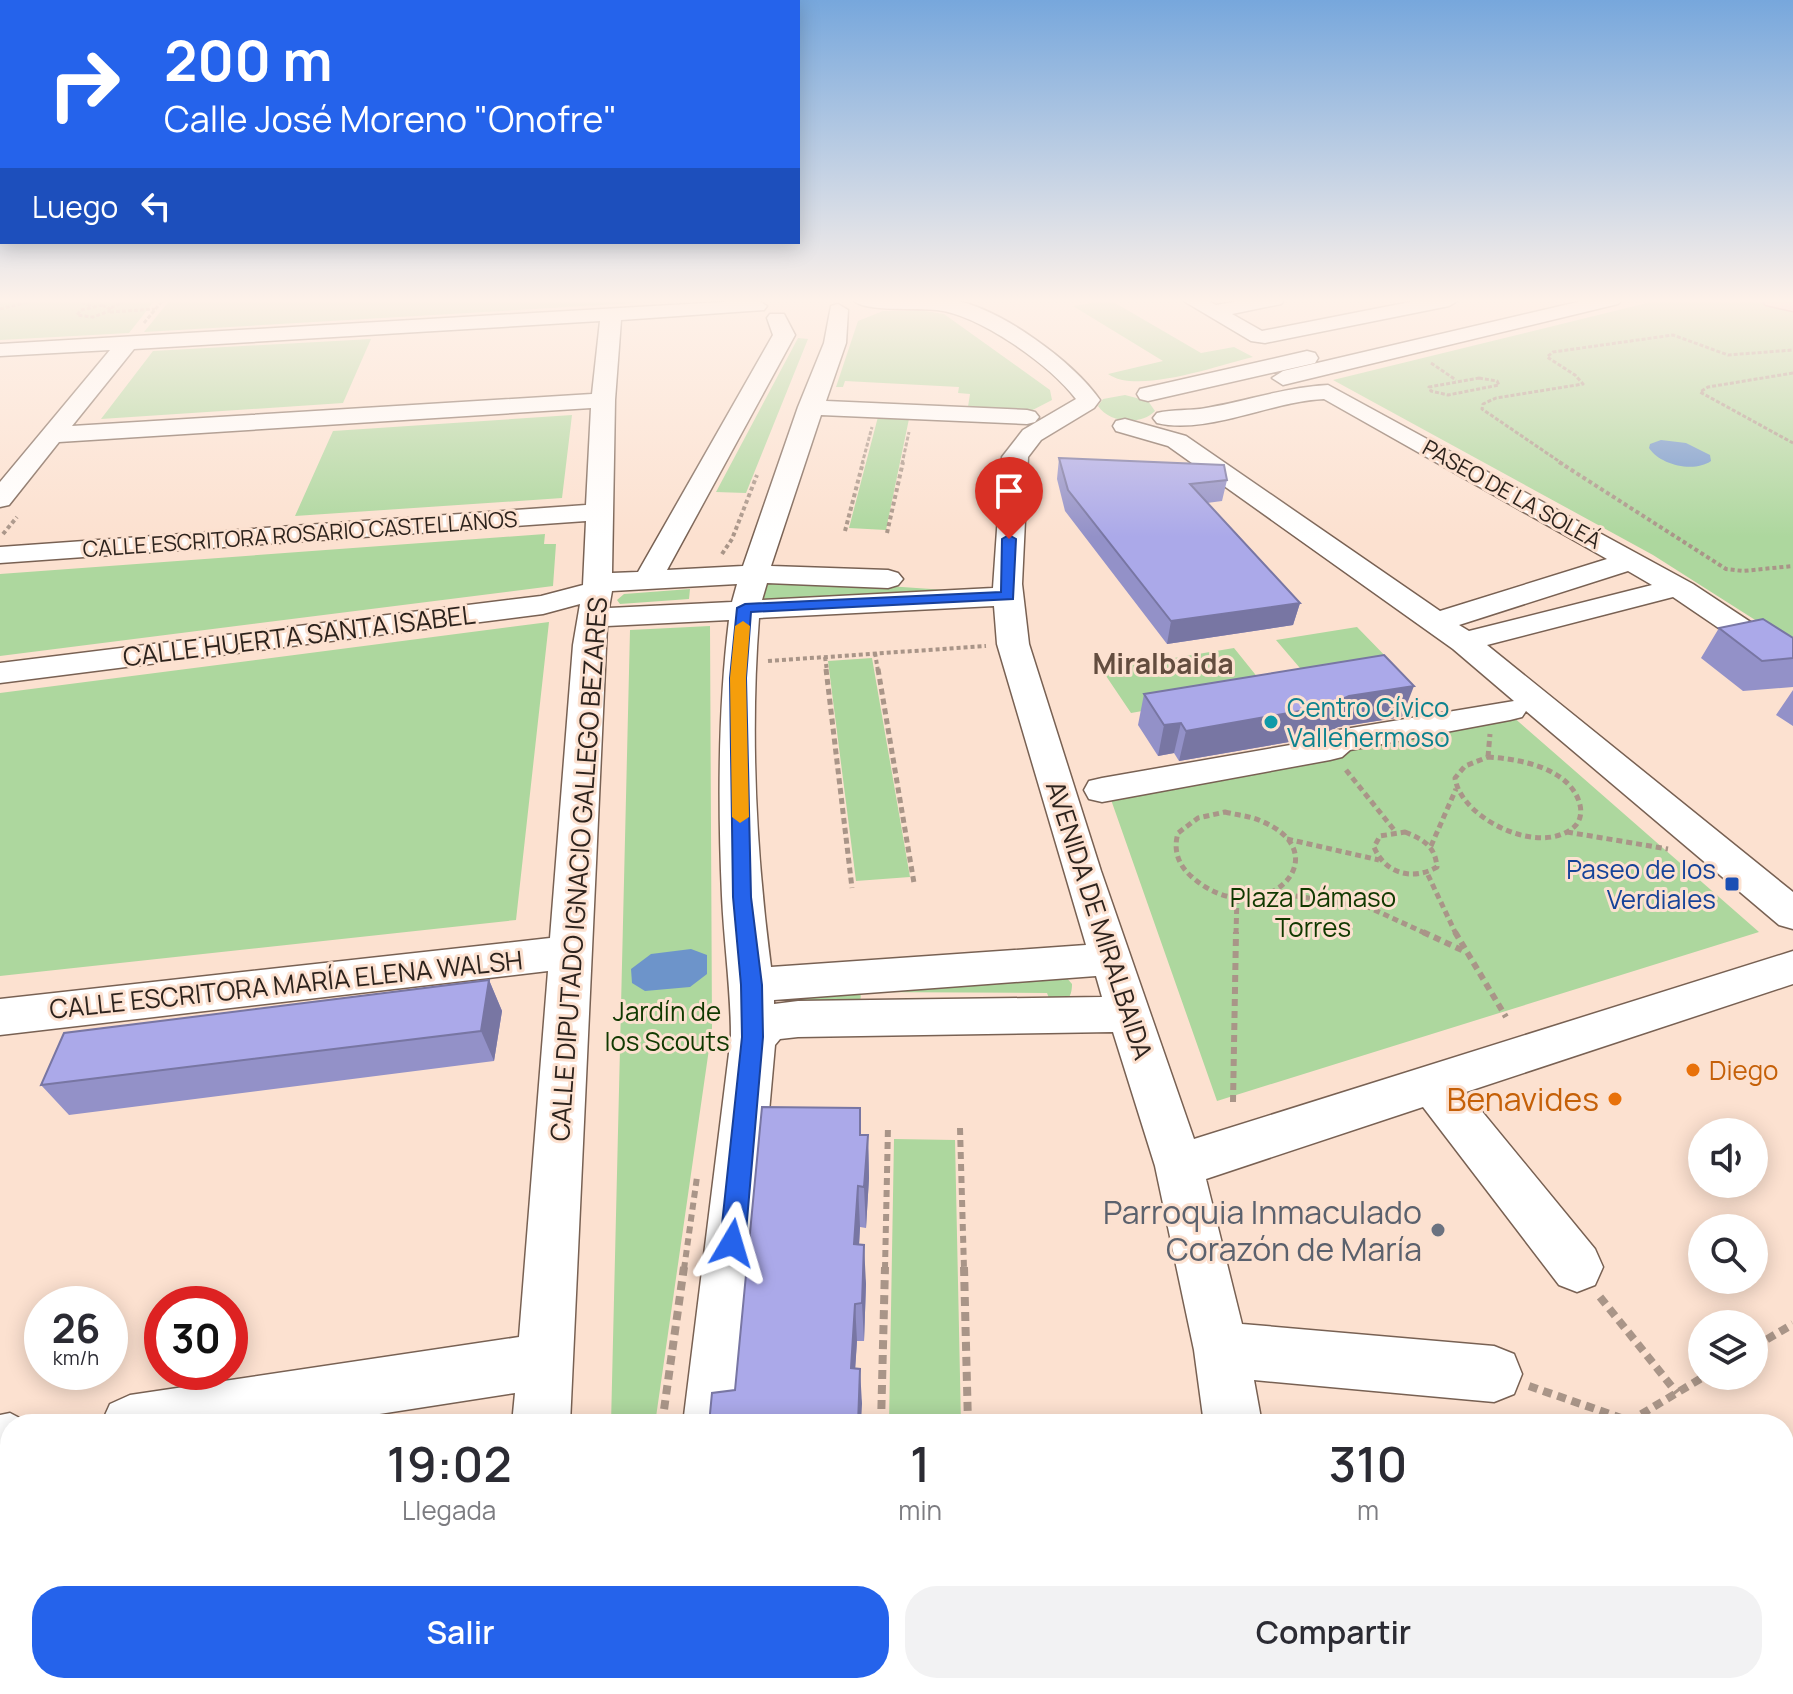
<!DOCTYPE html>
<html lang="es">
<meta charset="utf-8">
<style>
:root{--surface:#fff;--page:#f2f2f3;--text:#2b2b33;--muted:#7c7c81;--accent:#2563eb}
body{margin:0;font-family:Manrope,sans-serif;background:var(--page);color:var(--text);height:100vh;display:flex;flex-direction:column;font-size:30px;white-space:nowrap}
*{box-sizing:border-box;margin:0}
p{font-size:26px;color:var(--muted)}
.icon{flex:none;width:44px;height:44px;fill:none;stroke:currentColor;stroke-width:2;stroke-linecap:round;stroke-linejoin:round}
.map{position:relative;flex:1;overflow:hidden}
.details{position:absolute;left:0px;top:1414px;width:1794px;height:280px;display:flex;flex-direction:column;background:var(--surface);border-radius:32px 32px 0 0;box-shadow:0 4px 20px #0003}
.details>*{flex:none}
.guide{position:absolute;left:0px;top:0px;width:800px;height:244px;box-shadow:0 4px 20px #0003;background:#2563eb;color:#fff;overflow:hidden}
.controls{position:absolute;left:1688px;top:1118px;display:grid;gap:16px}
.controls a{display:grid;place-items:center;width:80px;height:80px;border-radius:50%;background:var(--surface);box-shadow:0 4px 20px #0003;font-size:40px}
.speed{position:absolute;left:24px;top:1286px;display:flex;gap:16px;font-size:40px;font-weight:700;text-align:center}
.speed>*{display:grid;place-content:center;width:104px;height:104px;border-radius:50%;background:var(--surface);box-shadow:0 4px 20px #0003;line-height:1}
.speed small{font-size:20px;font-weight:400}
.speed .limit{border:12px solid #d22;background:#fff;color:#111}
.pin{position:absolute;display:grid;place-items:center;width:68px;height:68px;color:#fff;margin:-82px -34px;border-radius:50% 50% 50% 0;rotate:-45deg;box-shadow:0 0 8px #0007}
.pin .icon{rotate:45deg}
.me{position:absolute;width:88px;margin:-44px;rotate:7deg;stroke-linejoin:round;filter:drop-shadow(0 0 6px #0008)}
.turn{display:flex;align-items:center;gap:28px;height:168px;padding:0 32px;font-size:36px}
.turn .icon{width:104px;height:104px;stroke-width:2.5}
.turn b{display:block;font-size:56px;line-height:68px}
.then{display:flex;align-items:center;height:76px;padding:0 32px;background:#0003;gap:16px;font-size:30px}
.eta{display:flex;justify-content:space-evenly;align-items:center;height:136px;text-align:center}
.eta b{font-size:48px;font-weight:600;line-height:56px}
.action{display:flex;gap:16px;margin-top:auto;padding:16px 32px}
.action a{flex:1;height:92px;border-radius:32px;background:var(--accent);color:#fff;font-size:32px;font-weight:600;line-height:92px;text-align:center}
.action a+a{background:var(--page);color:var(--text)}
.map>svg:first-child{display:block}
.green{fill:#add79e}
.water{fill:#6d94ca}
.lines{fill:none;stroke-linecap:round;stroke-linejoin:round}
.minor-casing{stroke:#786153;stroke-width:3}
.major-casing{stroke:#b06570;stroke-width:3}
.path-far4{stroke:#a99588;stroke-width:3;stroke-dasharray:4 2;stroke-linecap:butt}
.path-far3{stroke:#a99588;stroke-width:4;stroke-dasharray:4 3;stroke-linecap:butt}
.path-far2{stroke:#a99588;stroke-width:5;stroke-dasharray:6 4;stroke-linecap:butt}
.path-far1{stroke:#a99588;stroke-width:6;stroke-dasharray:7 5;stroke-linecap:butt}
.path{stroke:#a99588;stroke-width:8;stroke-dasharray:9 6;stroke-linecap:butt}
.minor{fill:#fff;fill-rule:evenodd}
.major{fill:#fab8c4;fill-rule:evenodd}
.wall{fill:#9391c8}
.shaded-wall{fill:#7876a3}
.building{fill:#aba9e9;stroke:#7876a3;stroke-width:2}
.route{fill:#2563eb;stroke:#184099;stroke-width:2}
.slow{fill:#f59e0b}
.culture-dot{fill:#0f9aa8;stroke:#fce1d0;stroke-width:3}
.transit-dot{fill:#1a4fb4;stroke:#fce1d0;stroke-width:3}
.food-dot{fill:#e8710a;stroke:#fce1d0;stroke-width:3}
.worship-dot{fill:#6b7280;stroke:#fce1d0;stroke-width:3}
.labels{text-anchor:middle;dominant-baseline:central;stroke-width:6;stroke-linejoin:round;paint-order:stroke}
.far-street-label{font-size:22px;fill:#2d231d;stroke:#fce1d0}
.street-label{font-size:26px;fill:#2d231d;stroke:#fce1d0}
.culture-label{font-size:26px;fill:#0d838f;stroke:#fce1d0;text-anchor:start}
.transit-label{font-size:26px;fill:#164399;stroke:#fce1d0;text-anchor:end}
.park-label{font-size:26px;fill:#103900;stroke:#fce1d0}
.food-label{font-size:26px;fill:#c56008;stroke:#fce1d0;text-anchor:start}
.neighbourhood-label{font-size:28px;font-weight:bold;fill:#634d3f;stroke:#fce1d0}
.near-food-label{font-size:32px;fill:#c56008;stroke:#fce1d0;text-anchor:end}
.near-worship-label{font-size:32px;fill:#5b616d;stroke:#fce1d0;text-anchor:end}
</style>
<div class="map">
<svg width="1793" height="1694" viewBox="0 0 1793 1694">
<rect width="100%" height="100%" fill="#fce1d0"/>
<path class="green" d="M0 300H155L129 333 0 340Z
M170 300H635V303L144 332Z
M1110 300 1201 353 1234 347 1253 357C1219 365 1137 395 1108 374L1163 361 1073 306Z
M1659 300H1740L1793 307V644L1653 555 1333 380Z
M883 311H925L944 314 1050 390 1052 400 1023 415 967 413 970 394 958 393 959 387 845 381 843 387H836L858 321Z
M798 338 808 339 746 493 716 492Z
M371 339 343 403 101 419 153 351Z
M1125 395 1148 401 1155 411C1141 426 1109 423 1098 406L1103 399Z
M879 413 910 414 886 530 849 528Z
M572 415 562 498 295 516 333 431Z
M545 534 544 544H556L553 586 0 656V574Z
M770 578 975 592 764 603 760 590Z
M690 589 689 599 620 604 617 600 624 594Z
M549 622 516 920 0 976V693Z
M710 626 712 1028 655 1424H611L630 630Z
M1357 627 1395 666 1311 681 1276 640Z
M1234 648 1267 689 1131 713 1102 670Z
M872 658 910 877 856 881 828 661Z
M1511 715 1759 932 1217 1101 1109 794Z
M1066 977 1072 984C1072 999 1066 1002 1052 1006L1047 993 861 992 860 1007 801 1003V996Z
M894 1139 955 1140 961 1424H889Z
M10 1519V1684H432L431 1694H0V1521Z
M884 1684H968V1694H884Z"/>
<path class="water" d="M1661 440 1686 443 1710 455 1711 461C1694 473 1660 465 1649 448L1650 444Z
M691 949 707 955V974L690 987 645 991 632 983 631 969 651 954Z"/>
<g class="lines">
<g class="minor-casing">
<path id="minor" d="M757 300 767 306 764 310 621 320 615 400 612 573 638 572 773 335 767 318 770 314H784L795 335 667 570 743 566 798 407 824 343 831 306 838 304 848 310 846 343 826 401 1027 410 1035 412 1039 417 1035 422 1027 424 821 415 771 566 888 570 898 573 903 579 898 585 888 588 767 583 762 600 993 588 1002 457 1023 430 1076 399C1050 365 980 315 937 310 919 308 863 312 853 300 885 300 921 295 953 300 1000 308 1073 361 1100 400L1094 408 1041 440 1028 457 1022 584 1029 644 1101 871 1194 1139 1793 951V984L1466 1092 1595 1249 1603 1267 1595 1285 1577 1292 1559 1285 1423 1107 1206 1179 1242 1324 1494 1346 1514 1354 1522 1374 1514 1394 1494 1402 1254 1380 1262 1424H1204L1194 1350 1155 1166 1113 1032 798 1037 780 1039 775 1045 741 1424H683L731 1037C731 990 724 943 722 896 718 805 718 710 729 620L607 626 570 1424H512L515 1393 315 1424H101L110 1404 130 1395 519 1337 548 971 0 1035V999L550 938 573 645 580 604 543 614 0 683V663L541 596 583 585 586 521 0 563V547L586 505 591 408 59 442 9 505 0 507V482L110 350 0 356V344ZM600 321 592 394 72 426 134 349ZM737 584 732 602 609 608 612 591ZM994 606 997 644 1086 945 771 967C756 853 750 733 759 618ZM1096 976 1102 997 798 1001 774 1004V1000Z
M1182 300H1206L1216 305 1244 300H1284L1281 304 1232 314 1262 331 1420 300H1459L1449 306 1265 343 1251 341Z
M1586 300H1621L1618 304 1283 385 1272 378 1283 371Z
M1307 351 1315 353 1318 358 1315 363 1148 401 1140 399 1137 394 1140 389Z
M1328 385 1693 584 1793 650V674L1782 671 1673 597 1487 645 1793 892V929L1779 925 1526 711 1522 717 1510 720 1350 750 1342 757 1330 760 1102 802 1089 799 1084 790 1089 781 1102 778 1319 740 1327 733 1339 730 1514 701 1453 649 1168 446 1116 431 1113 426 1116 421 1125 419 1186 436 1440 611 1607 559 1324 399C1272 401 1207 435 1157 423L1153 418 1157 413C1173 409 1190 411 1206 408 1247 401 1286 387 1328 385ZM1628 571 1652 585 1469 631 1459 625Z
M10 1413 31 1424H10V1471L0 1473V1415Z
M491 1684H557L556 1694H490Z
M649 1684H715L714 1694H648Z
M1232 1684H1298L1299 1694H1233Z"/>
</g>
<g class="major-casing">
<path id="major" d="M1762 300H1793V311L1766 305Z"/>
</g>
<path class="path-far4" d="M76 300 91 306
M102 305 112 310 93 317 77 315 81 310Z
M111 308 126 300
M0 309 37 300
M110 312 155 309
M144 323 163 300
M1431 363 1456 380
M1793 373 1708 387 1700 392 1793 443
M1479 378 1497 381 1499 385 1448 395 1431 391 1429 387Z
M862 464 872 427
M902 464 909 432
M1563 464 1482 409 1483 404 1496 398 1583 384 1575 375 1547 357 1553 352 1673 335 1728 355 1793 350"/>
<path class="path-far3" d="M1559 462 1726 569 1743 571 1793 566
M845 531 863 462
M887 533 903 462
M3 534 17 517
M722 554 732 539 757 475
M875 653 878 671
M825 657 827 671
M768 661 986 646"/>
<path class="path-far2" d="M826 669 852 888
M878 669 914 883
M1488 757C1520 759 1571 768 1580 805 1582 813 1580 822 1574 827 1540 857 1461 819 1455 778L1465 766Z
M1488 757 1490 734
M1346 770 1395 831
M1225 812C1237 815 1250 816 1261 821 1344 855 1260 937 1192 877 1178 865 1173 850 1178 833L1198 818Z
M1405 832C1424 840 1435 846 1437 867 1413 881 1385 874 1374 847L1380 836Z
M1567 832 1668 849
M1287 839 1379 860
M1431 846 1456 789
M1428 875 1456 934
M1276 893 1368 907 1427 934
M1236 934 1237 897"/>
<path class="path-far1" d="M1423 932 1466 952
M1455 932 1506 1017
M1233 1102 1236 932
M960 1128 964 1269
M684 1269 697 1177
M885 1269 888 1126"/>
<path class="path" d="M964 1267 968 1424
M1600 1297 1677 1393
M1754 1347 1793 1324
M1529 1386 1630 1421 1705 1376
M662 1424 684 1267
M881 1424 885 1267
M874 1684V1694
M975 1684V1694
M624 1694 625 1684"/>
<use href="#minor" class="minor"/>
<use href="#major" class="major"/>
</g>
<path class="wall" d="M1059 458 1227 480 1222 501 1207 503 1300 603 1293 625 1167 644 1065 511 1057 479Z
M1719 628 1793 638V687L1743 691 1701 658Z
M1793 690V726L1776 715Z
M1144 694 1402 717 1338 727 1318 737 1179 761 1174 753 1158 756 1138 725Z
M489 980 502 1011 494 1061 69 1115 41 1085Z
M861 1135H868L869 1178 866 1228 860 1227 859 1244 866 1284 864 1341H857L855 1368 862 1404 735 1390Z"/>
<path class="shaded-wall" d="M1300 603 1293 625 1167 644 1171 621Z
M1414 686 1402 717 1338 727 1318 737 1179 761 1186 731 1349 696Z
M1181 723 1174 753 1158 756 1164 725Z
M489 980 502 1011 494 1061 481 1031Z
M868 1135 869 1178 866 1228 864 1187Z
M858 1186 860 1227 857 1283 854 1244Z
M864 1245 866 1284 864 1341 862 1303Z
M855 1304 857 1341 853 1403 851 1368Z
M860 1369 862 1404 861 1424H858Z"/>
<path class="building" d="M1059 458 1224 465 1227 480 1190 484 1300 603 1171 621 1068 490Z
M1763 619 1793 638V658L1762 661 1719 628Z
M1384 655 1414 686 1349 696 1328 706 1186 731 1181 723 1164 725 1144 694Z
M489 980 481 1031 41 1085 64 1033Z
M762 1107 860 1108V1135H868L864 1187 858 1186 854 1244 864 1245 862 1303 855 1304 851 1368 860 1369 858 1424H709L712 1393 735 1390Z"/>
<linearGradient id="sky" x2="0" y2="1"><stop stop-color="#77a7dc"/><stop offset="0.56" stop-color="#fef2ea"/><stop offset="1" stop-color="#fef2ea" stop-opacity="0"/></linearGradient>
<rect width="1793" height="537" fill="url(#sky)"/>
<path class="route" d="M1009 535 1016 539 1013 599 751 612 746 678 751 897 762 985 763 1037 745 1243 741 1251 732 1254 724 1251 720 1243 742 1037 741 985 733 897 730 678 737 608 745 604 1001 592 1002 539Z"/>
<path class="slow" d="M743 621 750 626 746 678 749 817 740 823 732 817 730 678 735 626Z"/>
<circle class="culture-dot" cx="1271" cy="722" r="8"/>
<rect class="transit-dot" x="1724" y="876" width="16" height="16" rx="4"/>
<g class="food-dot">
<circle cx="1693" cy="1070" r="8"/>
<circle cx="1615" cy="1099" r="8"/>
</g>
<circle class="worship-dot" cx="1438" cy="1230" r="8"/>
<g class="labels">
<g class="far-street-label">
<text transform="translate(1512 494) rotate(29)">PASEO DE LA SOLEÁ</text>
<text transform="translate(300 534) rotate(-4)">CALLE ESCRITORA ROSARIO CASTELLANOS</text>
</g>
<g class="street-label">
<text transform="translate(299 635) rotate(-7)">CALLE HUERTA SANTA ISABEL</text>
<text transform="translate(578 869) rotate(-86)">CALLE DIPUTADO IGNACIO GALLEGO BEZARES</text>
<text transform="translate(1100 920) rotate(72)">AVENIDA DE MIRALBAIDA</text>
<text transform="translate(286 984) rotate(-6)">CALLE ESCRITORA MARÍA ELENA WALSH</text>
</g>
<g class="culture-label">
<text x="1287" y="707">Centro Cívico<tspan x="1287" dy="30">Vallehermoso</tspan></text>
</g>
<g class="transit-label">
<text x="1716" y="869">Paseo de los<tspan x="1716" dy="30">Verdiales</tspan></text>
</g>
<g class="park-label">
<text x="1313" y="897">Plaza Dámaso<tspan x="1313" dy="30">Torres</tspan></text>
<text x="667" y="1011">Jardín de<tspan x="667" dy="30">los Scouts</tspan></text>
</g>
<g class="food-label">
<text x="1709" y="1070">Diego</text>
</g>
<g class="neighbourhood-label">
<text x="1163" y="663">Miralbaida</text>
</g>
<g class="near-food-label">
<text x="1599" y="1099">Benavides</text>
</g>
<g class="near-worship-label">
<text x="1422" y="1212">Parroquia Inmaculado<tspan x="1422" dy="37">Corazón de María</tspan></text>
</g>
</g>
</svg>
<div class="controls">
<a><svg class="icon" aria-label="sound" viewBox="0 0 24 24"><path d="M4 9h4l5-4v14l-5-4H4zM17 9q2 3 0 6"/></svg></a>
<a><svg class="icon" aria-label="search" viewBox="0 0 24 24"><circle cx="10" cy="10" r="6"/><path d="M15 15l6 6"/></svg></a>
<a><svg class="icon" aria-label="layers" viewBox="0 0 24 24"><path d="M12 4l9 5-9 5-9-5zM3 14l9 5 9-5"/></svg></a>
</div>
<div class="speed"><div>26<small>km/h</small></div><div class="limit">30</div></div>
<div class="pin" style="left:1009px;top:539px;background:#d93025"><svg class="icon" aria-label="arrive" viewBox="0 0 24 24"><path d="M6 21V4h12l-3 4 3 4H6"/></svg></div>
<svg class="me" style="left:732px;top:1243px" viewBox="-20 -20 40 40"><path d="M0-17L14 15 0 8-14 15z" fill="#2563eb" stroke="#fff" stroke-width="4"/></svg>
<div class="guide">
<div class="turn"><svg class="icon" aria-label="right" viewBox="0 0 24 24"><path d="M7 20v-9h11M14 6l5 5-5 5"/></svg><div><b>200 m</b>Calle José Moreno &quot;Onofre&quot;</div></div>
<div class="then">Luego<svg class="icon" aria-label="left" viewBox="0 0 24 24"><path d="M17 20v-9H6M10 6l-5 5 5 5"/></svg></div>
</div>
<section class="details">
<div class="eta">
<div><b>19:02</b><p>Llegada</p></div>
<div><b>1</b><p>min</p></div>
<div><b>310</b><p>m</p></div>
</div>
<div class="action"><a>Salir</a><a>Compartir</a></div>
</section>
</div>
